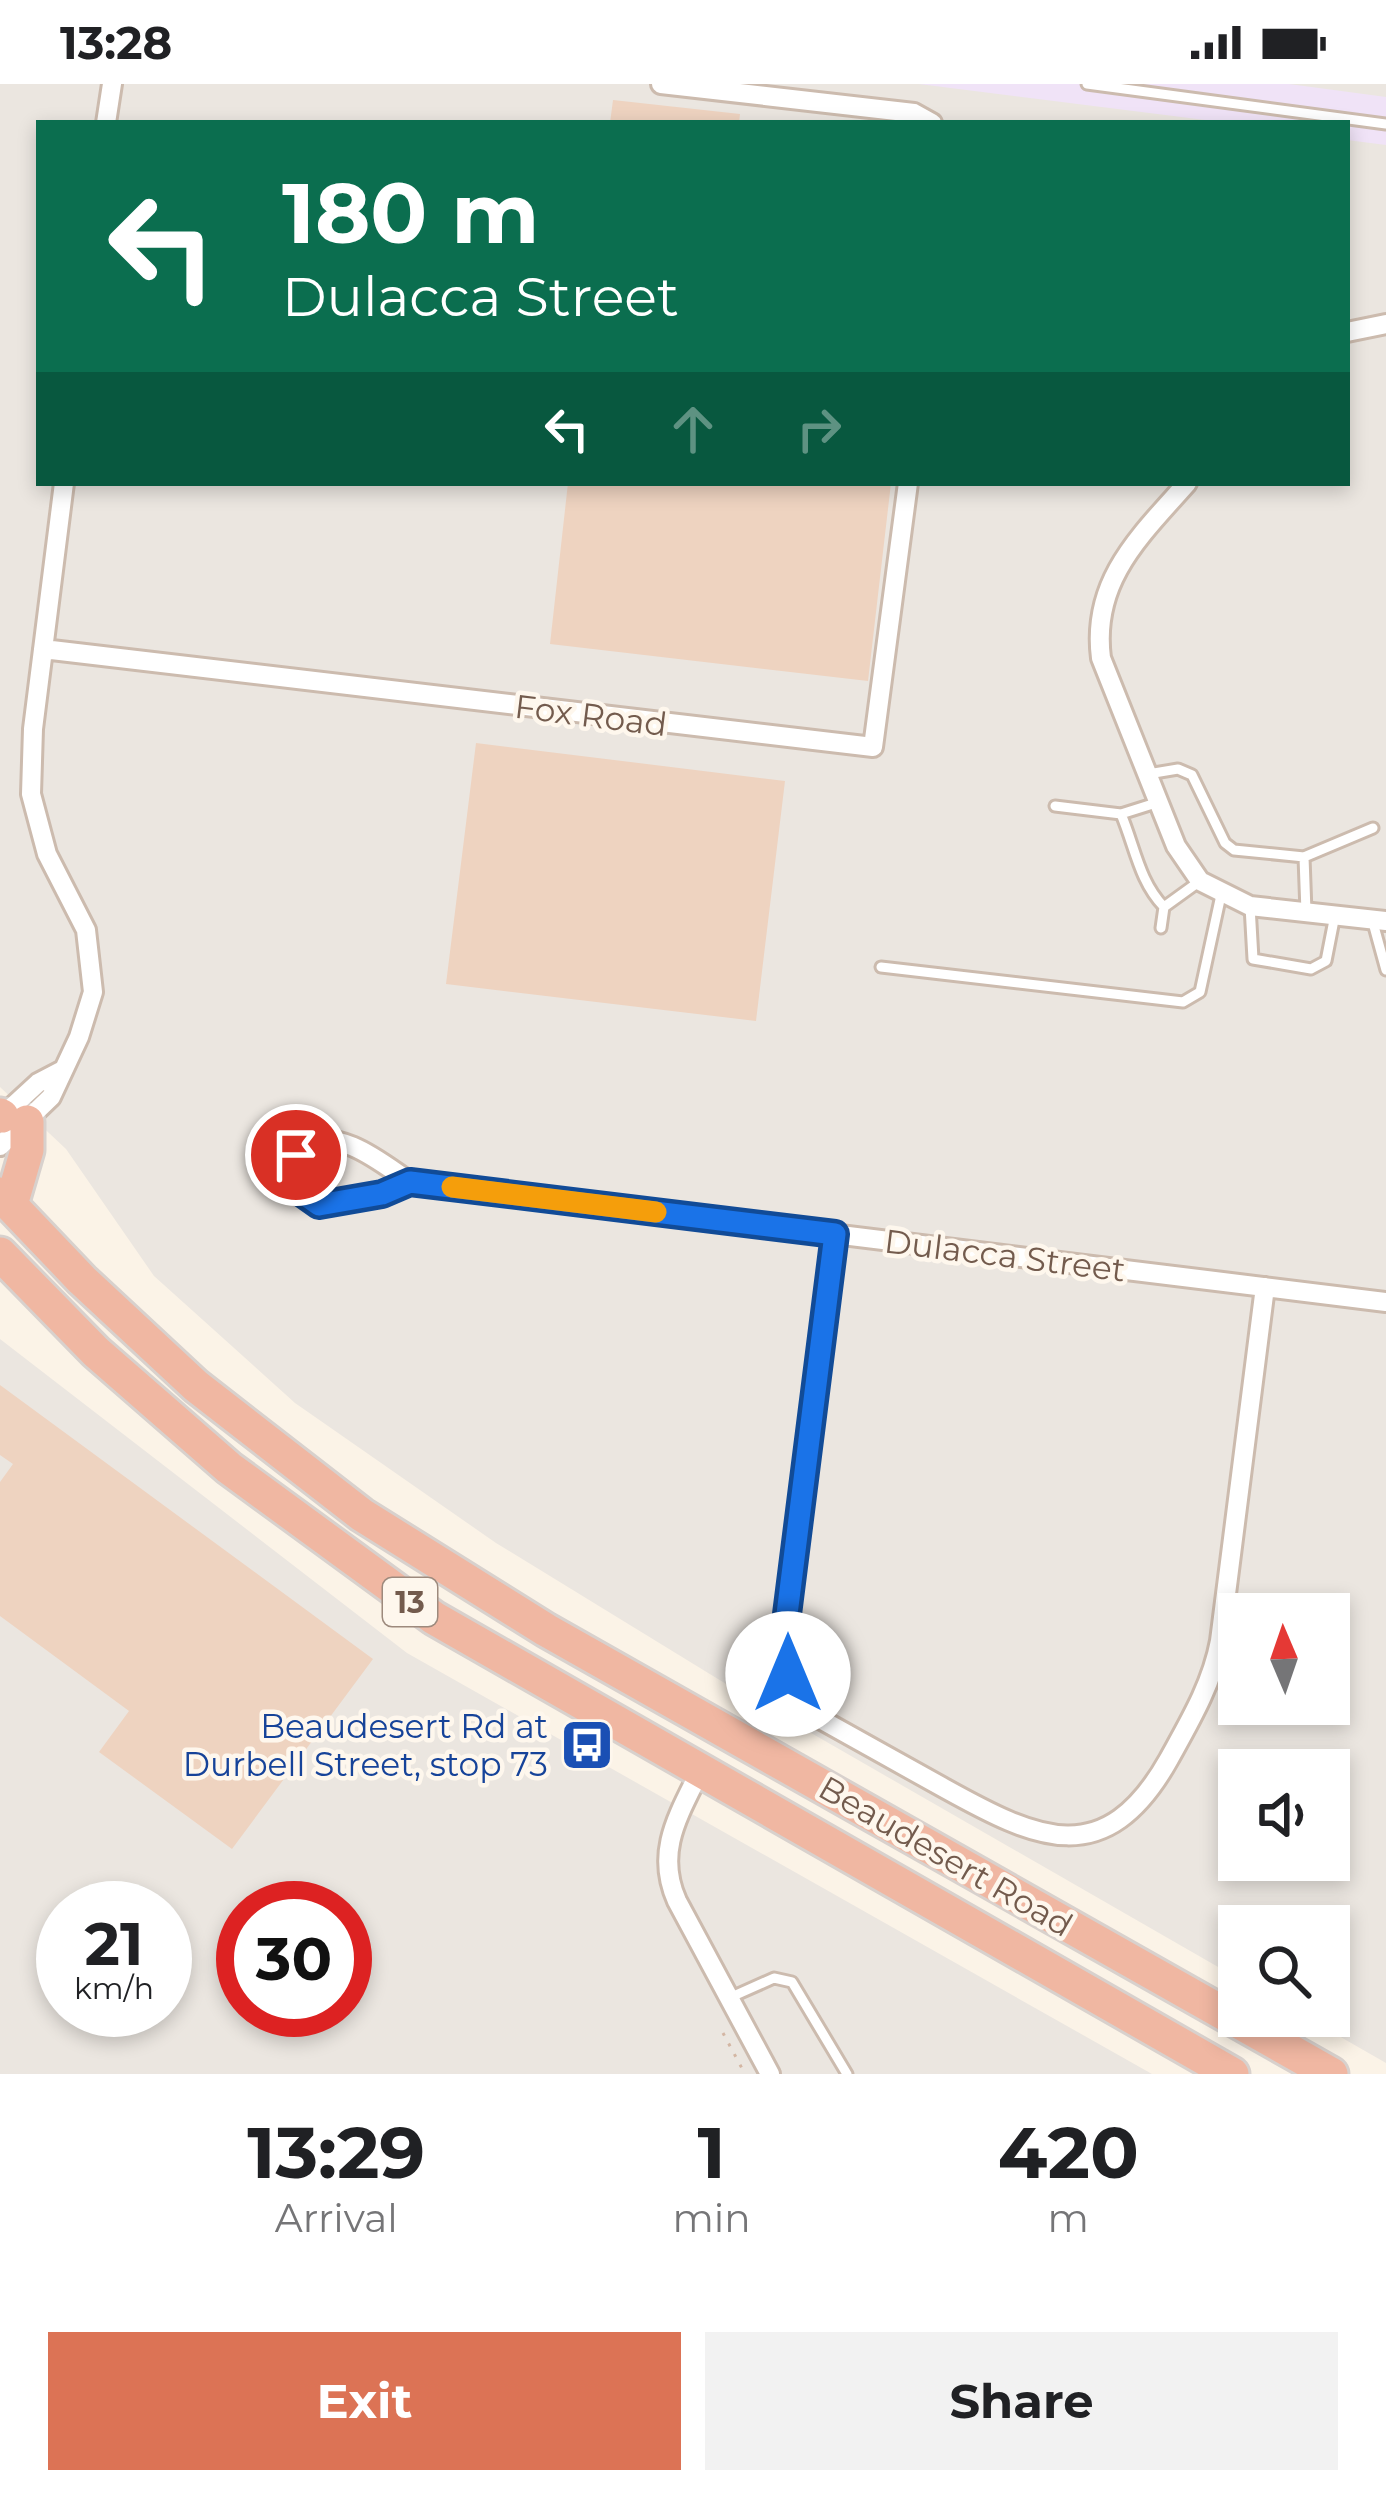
<!DOCTYPE html>
<style>
:root{--surface:#fff;--page:#f2f2f2;--text:#202124;--muted:#757577;--accent:#dc7355}
body{margin:0;font-family:Montserrat,sans-serif;background:var(--page);color:var(--text);height:100vh;display:flex;flex-direction:column;font-size:45px;white-space:nowrap}
*{box-sizing:border-box;margin:0}
p{font-size:39px;color:var(--muted)}
.icon{flex:none;width:66px;height:66px;fill:none;stroke:currentColor;stroke-width:2;stroke-linecap:round;stroke-linejoin:round}
.map{position:relative;height:1990px;overflow:hidden}
.details{display:flex;flex-direction:column;background:var(--surface);flex:1}
.details>*{flex:none}
.banner{position:absolute;left:36px;top:36px;width:1314px;height:366px;border-radius:0px;box-shadow:0 6px 18px #0003;background:#0b6e4f;color:#fff;overflow:hidden}
.needle{width:78px;rotate:358deg}
.fabs{position:absolute;left:1218px;top:1509px;display:grid;gap:24px}
.fabs a{display:grid;place-items:center;width:132px;height:132px;border-radius:0px;background:var(--surface);box-shadow:0 6px 18px #0003;font-size:60px}
.speed{position:absolute;left:36px;top:1797px;display:flex;gap:24px;font-size:60px;font-weight:700;text-align:center}
.speed>*{display:grid;place-content:center;width:156px;height:156px;border-radius:50%;background:var(--surface);box-shadow:0 6px 18px #0003;line-height:1}
.speed small{font-size:30px;font-weight:400}
.speed .limit{border:18px solid #d22;background:#fff;color:#111}
.pin{position:absolute;display:grid;place-items:center;width:102px;height:102px;color:#fff;margin:-51px;border:6px solid #fff;border-radius:50%;box-shadow:0 3px 12px #0007}
.me{position:absolute;width:132px;margin:-66px;rotate:0deg;stroke-linejoin:round;filter:drop-shadow(0 0 9px #0008)}
.turn{display:flex;align-items:center;gap:42px;height:252px;padding:0 48px;font-size:54px}
.turn .icon{width:156px;height:156px;stroke-width:2.5}
.turn b{display:block;font-size:84px;line-height:102px}
.lanes{display:flex;align-items:center;height:114px;padding:0 48px;background:#0003;justify-content:center;gap:60px;direction:ltr}
.lanes .off{opacity:.35}
.eta{display:flex;justify-content:space-evenly;align-items:center;height:204px;text-align:center}
.eta b{font-size:72px;font-weight:700;line-height:84px}
.action{display:flex;gap:24px;margin-top:auto;padding:24px 48px}
.action a{flex:1;height:138px;border-radius:0px;background:var(--accent);color:#fff;font-size:48px;font-weight:700;line-height:138px;text-align:center}
.action a+a{background:var(--page);color:var(--text)}
.status{display:flex;justify-content:space-between;align-items:center;height:84px;padding:0 60px;background:var(--surface);direction:ltr}
.status svg{height:33px;fill:currentColor}
.map>svg:first-child{display:block}
.industrial{fill:#ebe6e0;fill-rule:evenodd}
.education{fill:#f0e3f7}
.building{fill:#eed3c0}
.lines{fill:none;stroke-linecap:round;stroke-linejoin:round}
.lane-casing{stroke:#ccbbae;stroke-width:15}
.street-casing{stroke:#ccbbae;stroke-width:24}
.highway-casing{stroke:#d8d1cd;stroke-width:39}
.path{stroke:#d3b6a3;stroke-width:3;stroke-dasharray:3 9;stroke-linecap:butt}
.lane{stroke:#fff;stroke-width:9}
.street{stroke:#fff;stroke-width:18}
.highway{stroke:#f0b7a2;stroke-width:33}
.route-casing{stroke:#114b97;stroke-width:30}
.route{stroke:#1a73e8;stroke-width:21}
.slow{stroke:#f59e0b;stroke-width:21}
.labels{text-anchor:middle;dominant-baseline:central;stroke-width:9;stroke-linejoin:round;paint-order:stroke}
.shield{fill:#fef7ed;stroke:#9d8a7d;stroke-width:3}
.shield-label{font-size:30px;font-weight:bold;fill:#735b4d}
.street-label{font-size:33px;fill:#735b4d;stroke:#fef7ed}
.transit-label{font-size:33px;fill:#164399;stroke:#fef7ed;text-anchor:end}
</style>
<div class="status"><b>13:28</b><svg viewBox="0 0 49 12"><path d="M0 12V9h3v3zM5 12V6h3v6zM10 12V3h3v9zM15 12V0h3v12zM26 1h20v11H26zM47 4h2v5h-2z"/></svg></div>
<div class="map">
<svg width="1386" height="1990" viewBox="0 0 1386 1990">
<rect width="100%" height="100%" fill="#fbf3e7"/>
<path class="industrial" d="M0 0H1386V1979L1304 1932H1329V1842H1239V1895L731 1603 496 1459 295 1319 154 1192 66 1065 0 1003ZM39 39H1347V399H39ZM1239 1530H1329V1620H1239ZM1239 1686H1329V1776H1239Z
M0 1255 407 1569 1152 1990H0ZM63 1824H165V1926H63ZM243 1824H345V1926H243Z"/>
<path class="education" d="M919 0H1289L1386 13V61L1347 56V39H1229Z"/>
<path class="building" d="M613 16 740 30 739 39H610Z
M568 399H891L868 597 550 560Z
M476 659 785 697 756 937 446 900Z
M0 1301 373 1575 232 1765 99 1668 129 1627 0 1532V1398L13 1380 0 1371Z"/>
<g class="lines">
<g class="lane-casing">
<path id="lane" d="M1087 0 1386 40
M1148 690 1178 685 1192 691 1225 759 1234 766 1304 773 1306 828
M1055 722 1121 730 1159 718
M1121 730C1135 763 1139 797 1164 823L1161 844
M1304 773 1373 744
M1250 822 1253 875 1311 885 1326 877 1335 831
M1164 823 1200 797
M1372 835 1386 886
M881 883 1183 918 1200 908 1221 811
M729 1914 774 1894 792 1898 847 1990"/>
</g>
<g class="street-casing">
<path id="street" d="M661 0 914 29 932 39
M106 39 112 0
M1347 248 1386 240
M1187 399C1140 452 1091 497 1101 574L1176 762 1200 797 1250 822 1386 837
M43 565 873 663 908 399
M0 1034 38 999 61 987
M0 1062 51 1013 79 953 93 908 86 846 47 770 31 710 33 645 64 399
M410 1098 383 1110 319 1121 295 1104 293 1077 305 1060C342 1045 380 1078 410 1098L1386 1218
M834 1150 784 1554C784 1588 795 1616 822 1636 863 1659 903 1681 944 1704 1036 1755 1105 1789 1169 1675 1190 1637 1212 1600 1220 1557L1265 1203
M700 1687C678 1732 655 1768 677 1817L770 1990"/>
</g>
<g class="highway-casing">
<path id="highway" d="M0 1031 2 1032
M0 1110 82 1196 196 1302 362 1431 546 1546 1331 1990
M11 1121 27 1066V1038
M0 1170 96 1268 229 1384 434 1534 1232 1990"/>
</g>
<path class="path" d="M723 1949 745 1990"/>
<use href="#lane" class="lane"/>
<use href="#street" class="street"/>
<use href="#highway" class="highway"/>
</g>
<g class="lines">
<g class="route-casing">
<path id="route" d="M296 1071 295 1104 319 1121 382 1110 410 1098 835 1150 784 1554 788 1590"/>
</g>
<use href="#route" class="route"/>
<path class="slow" d="M452 1103 656 1128"/>
</g>
<defs>
<g id="bus-square" transform="scale(2.7)"><rect x="-9" y="-9" width="18" height="18" rx="4" fill="#1a4fb4" stroke="#fef7ed"/><path d="M-5-6H5V4H4V6H2V4H-2V6H-4V4H-5ZM-3.5-4V0h7V-4ZM-3.5 1.2v1.5H-2V1.2ZM2 1.2v1.5H3.5V1.2Z" fill="#fff"/></g>
</defs>
<g fill-rule="evenodd">
<use href="#bus-square" x="587" y="1661"/>
</g>
<g class="labels">
<rect class="shield" x="383" y="1494" width="54" height="48" rx="9"/>
<g class="shield-label">
<text x="410" y="1518">13</text>
</g>
<g class="street-label">
<text transform="translate(591 631) rotate(7)">Fox Road</text>
<text transform="translate(1005 1171) rotate(7)">Dulacca Street</text>
<text transform="translate(946 1772) rotate(30)">Beaudesert Road</text>
</g>
<g class="transit-label">
<text x="548" y="1642">Beaudesert Rd at<tspan x="548" dy="38">Durbell Street, stop 73</tspan></text>
</g>
</g>
</svg>
<div class="fabs">
<a><svg class="needle" viewBox="-14 -14 28 28"><path d="M0-13l5 13h-10z" fill="#e53935"/><path d="M0 13l5-13h-10z" fill="#757577"/></svg></a>
<a><svg class="icon" aria-label="sound" viewBox="0 0 24 24"><path d="M4 9h4l5-4v14l-5-4H4zM17 9q2 3 0 6"/></svg></a>
<a><svg class="icon" aria-label="search" viewBox="0 0 24 24"><circle cx="10" cy="10" r="6"/><path d="M15 15l6 6"/></svg></a>
</div>
<div class="speed"><div>21<small>km/h</small></div><div class="limit">30</div></div>
<div class="pin" style="left:296px;top:1071px;background:#d93025"><svg class="icon" aria-label="arrive" viewBox="0 0 24 24"><path d="M6 21V4h12l-3 4 3 4H6"/></svg></div>
<svg class="me" style="left:788px;top:1590px" viewBox="-20 -20 40 40"><circle r="19" fill="#fff"/><path d="M0-13L10 11 0 6-10 11z" fill="#1a73e8"/></svg>
<div class="banner">
<div class="turn"><svg class="icon" aria-label="left" viewBox="0 0 24 24"><path d="M17 20v-9H6M10 6l-5 5 5 5"/></svg><div><b>180 m</b>Dulacca Street</div></div>
<div class="lanes"><svg class="icon" aria-label="left" viewBox="0 0 24 24"><path d="M17 20v-9H6M10 6l-5 5 5 5"/></svg><svg class="icon off" aria-label="ahead" viewBox="0 0 24 24"><path d="M12 20V5M6 11l6-6 6 6"/></svg><svg class="icon off" aria-label="right" viewBox="0 0 24 24"><path d="M7 20v-9h11M14 6l5 5-5 5"/></svg></div>
</div>
</div>
<section class="details">
<div class="eta">
<div><b>13:29</b><p>Arrival</p></div>
<div><b>1</b><p>min</p></div>
<div><b>420</b><p>m</p></div>
</div>
<div class="action"><a>Exit</a><a>Share</a></div>
</section>
